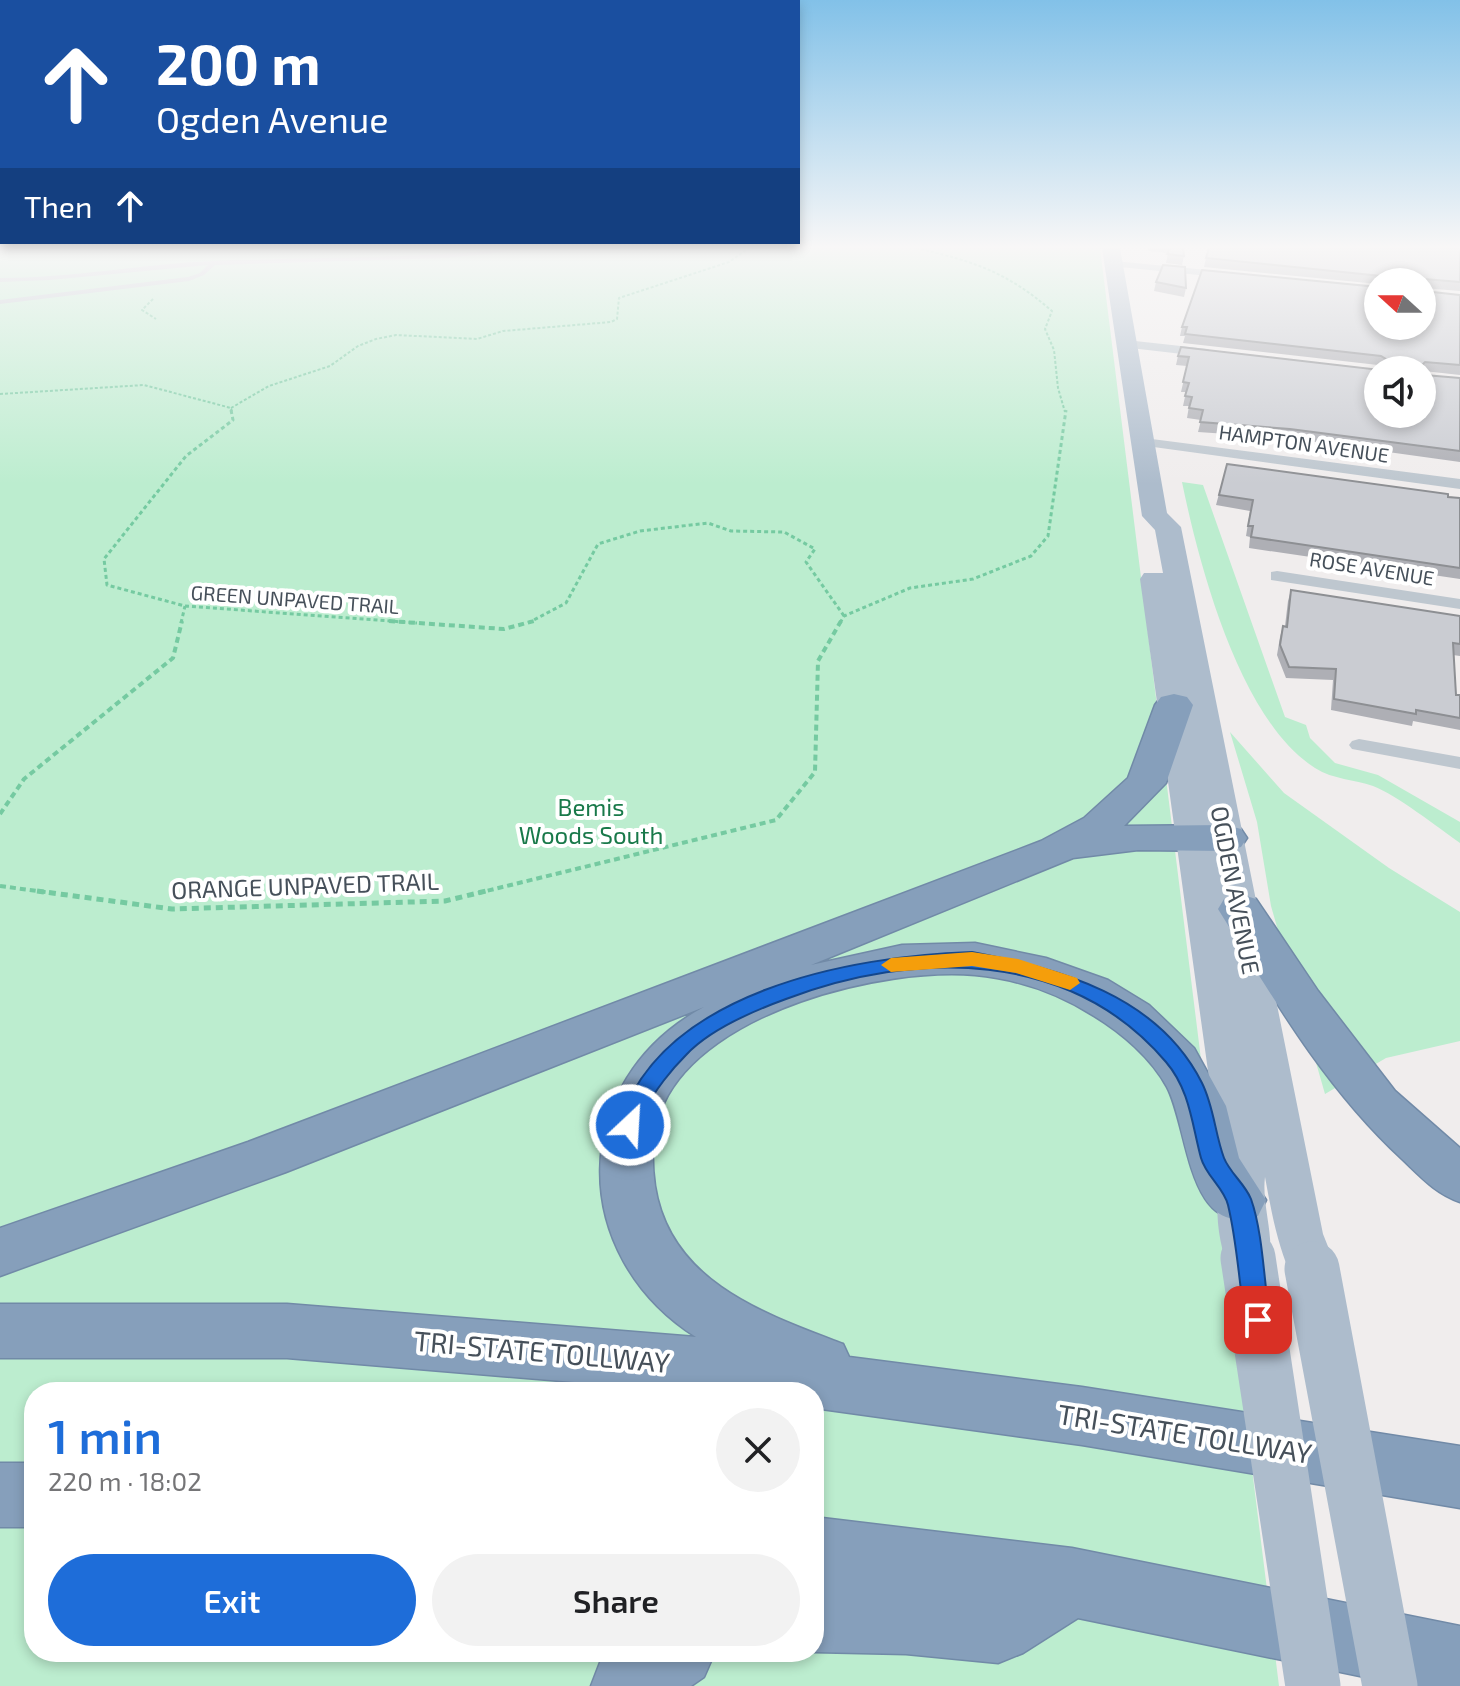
<!DOCTYPE html>
<meta charset="utf-8">
<style>
:root{--surface:#fff;--page:#f2f2f2;--text:#202124;--muted:#757577;--accent:#1e6dd9}
body{margin:0;font-family:"Exo 2",sans-serif;background:var(--page);color:var(--text);height:100vh;display:flex;flex-direction:column;font-size:30px;white-space:nowrap}
*{box-sizing:border-box;margin:0}
p{font-size:26px;color:var(--muted)}
.icon{flex:none;width:44px;height:44px;fill:none;stroke:currentColor;stroke-width:2;stroke-linecap:round;stroke-linejoin:round}
.map{position:relative;flex:1;overflow:hidden}
.panel{position:absolute;left:24px;top:1382px;width:800px;height:280px;display:flex;flex-direction:column;background:var(--surface);border-radius:32px;box-shadow:0 4px 12px #0003}
.panel>*{flex:none}
.guide{position:absolute;left:0px;top:0px;width:800px;height:244px;box-shadow:0 4px 12px #0003;background:#1a4fa0;color:#fff;overflow:hidden}
.needle{width:52px;rotate:291deg}
.tools{position:absolute;left:1364px;top:268px;display:grid;gap:16px}
.tools a{display:grid;place-items:center;width:72px;height:72px;border-radius:50%;background:var(--surface);box-shadow:0 4px 12px #0003;font-size:40px}
.pin{position:absolute;display:grid;place-items:center;width:68px;height:68px;color:#fff;margin:-34px;border-radius:16px;box-shadow:0 4px 12px #0006}
.me{position:absolute;width:88px;margin:-44px;rotate:25deg;stroke-linejoin:round;filter:drop-shadow(0 0 6px #0008)}
.turn{display:flex;align-items:center;gap:28px;height:168px;padding:0 24px;font-size:36px}
.turn .icon{width:104px;height:104px;stroke-width:2.5}
.turn b{display:block;font-size:56px;line-height:68px}
.then{display:flex;align-items:center;height:76px;padding:0 24px;background:#0003;gap:16px;font-size:30px}
.round{display:grid;place-items:center;flex:none;width:84px;height:84px;border-radius:42px;background:var(--page)}
.summary{display:flex;align-items:center;justify-content:space-between;height:136px;padding:0 24px}
h1{font-size:48px;font-weight:600;line-height:60px;color:var(--accent)}
.action{display:flex;gap:16px;margin-top:auto;padding:16px 24px}
.action a{flex:1;height:92px;border-radius:48px;background:var(--accent);color:#fff;font-size:32px;font-weight:600;line-height:92px;text-align:center}
.action a+a{background:var(--page);color:var(--text)}
.map>svg:first-child{display:block}
.green{fill:#bcedcf;fill-rule:evenodd}
.lines{fill:none;stroke-linecap:round;stroke-linejoin:round}
.highway-casing{stroke:#718aa7;stroke-width:3}
.path-far3{stroke:#75caa1;stroke-width:2;stroke-dasharray:3 2;stroke-linecap:butt}
.path-far2{stroke:#75caa1;stroke-width:3;stroke-dasharray:4 3;stroke-linecap:butt}
.path-far1{stroke:#75caa1;stroke-width:4;stroke-dasharray:6 4;stroke-linecap:butt}
.path{stroke:#75caa1;stroke-width:5;stroke-dasharray:7 5;stroke-linecap:butt}
.lane{fill:#bec7cf;fill-rule:evenodd}
.street{fill:#bec7cf;fill-rule:evenodd}
.primary{fill:#adbccc;fill-rule:evenodd}
.highway{fill:#869fbb;fill-rule:evenodd}
.primary-bridge{stroke:#adbccc;stroke-width:55}
.wall{fill:#aeafb5}
.building{fill:#caccd2;stroke:#8d8f93;stroke-width:2;fill-rule:evenodd}
.route{fill:#1e6dd9;stroke:#14478d;stroke-width:2}
.slow{fill:#f59e0b}
.labels{text-anchor:middle;dominant-baseline:central;stroke-width:8;stroke-linejoin:round;paint-order:stroke}
.far-street-label{font-size:20px;fill:#46505a;stroke:#fff}
.park-label{font-size:24px;fill:#19794a;stroke:#fff}
.street-label{font-size:24px;fill:#46505a;stroke:#fff}
.near-street-label{font-size:28px;fill:#46505a;stroke:#fff}
</style>
<div class="map">
<svg width="1460" height="1686" viewBox="0 0 1460 1686">
<rect width="100%" height="100%" fill="#f0eded"/>
<path class="green" d="M0 248H1100L1279 1686H0ZM34 1392H814V1652H34Z
M1182 482 1203 485 1285 717 1306 725 1310 738 1335 763 1378 775 1460 822V843C1437 827 1397 795 1373 786 1354 779 1334 780 1315 768 1240 721 1199 565 1182 482Z
M1230 732 1284 793 1389 868 1460 912V1041L1386 1058 1325 1094 1271 906 1257 822Z"/>
<g class="lines">
<g class="highway-casing">
<path id="highway" d="M1174 694 1187 697 1193 705 1166 783 1124 826 1226 825 1241 829 1247 838 1241 847 1226 851 1138 850 1073 858 811 965 902 945 975 943 1046 958 1108 980 1149 1005 1194 1048 1226 1106 1239 1158 1266 1200 1258 1216C1187 1240 1189 1128 1167 1087 1151 1058 1122 1033 1094 1016 1058 993 1017 979 975 975 882 967 707 1011 664 1103 652 1129 651 1159 655 1186 670 1282 764 1314 843 1344L849 1357 1082 1387 1460 1446V1508L1082 1445 814 1408V1392H694L287 1358H0V1304H287L696 1337C567 1255 567 1081 704 1007L286 1172 0 1276V1228L248 1142 1041 841 1084 818 1128 778 1155 705 1161 697Z
M1240 894 1256 899 1318 991 1395 1091 1460 1148V1202C1436 1194 1421 1177 1402 1159 1325 1088 1273 998 1218 909L1224 899Z
M0 1463H34V1527H0Z
M814 1517 1072 1548 1460 1626V1686H1408L1078 1618 1023 1653 998 1663 906 1654 814 1652Z
M615 1652H715L704 1677 691 1686H591L601 1660Z"/>
</g>
<path class="path-far3" d="M916 248C973 261 1007 272 1052 311L1045 329 1054 350 1058 388 1065 412
M153 299 142 310 156 319
M0 394 144 385 231 408 232 412
M231 408 269 386 330 366 358 346 376 339 396 335 477 339 503 331 611 322 617 319 619 298 729 262 749 248"/>
<path class="path-far2" d="M231 410 233 420 186 456 104 559 107 585 185 606 417 623
M181 623 185 606
M528 623 566 603 598 544 640 531 708 523 731 531 784 532 815 549 806 562 844 616
M840 623 844 616 910 588 973 579 1031 556 1048 536 1066 410"/>
<path class="path-far1" d="M389 621 504 629 534 621
M0 814 24 779 173 658 182 621
M0 886 52 893
M478 893 776 820 815 772 818 661 841 621"/>
<path class="path" d="M37 891 172 909 445 901 486 891"/>
<path class="lane" d="M514 248H530L486 254 446 258 215 265 204 275 189 281 0 304V300L188 277 200 273 208 265 50 280 0 282V278C72 278 142 264 214 261 314 257 415 259 514 248Z"/>
<path class="street" d="M1114 261 1228 272 1234 275 1228 278 1110 266Z
M1126 340 1208 349 1214 353 1208 357 1122 347V341Z
M1144 438 1460 479V489L1139 445V439Z
M1277 571 1460 599V609L1271 580V572Z
M1359 739 1460 757V769L1352 749 1349 745 1352 741Z"/>
<path class="primary" d="M1102 248H1120L1167 513 1181 527 1323 1234 1337 1269 1329 1284 1312 1290 1295 1284C1278 1249 1272 1215 1265 1177 1261 1209 1279 1245 1265 1273L1248 1279 1231 1273C1215 1239 1215 1201 1221 1165L1140 579 1144 573H1163L1155 530 1142 516Z"/>
<use href="#highway" class="highway"/>
<path class="primary-bridge" d="M1248 1258 1313 1686
M1312 1269 1390 1686"/>
</g>
<path class="wall" d="M1148 248H1183L1184 256 1182 265 1166 263 1168 253 1148 251Z
M1460 248V291L1423 288 1424 291 1460 295V375L1424 371 1425 375 1460 378V462L1287 438 1198 432 1201 420 1187 418 1189 406H1183L1186 392H1181L1187 366 1176 365 1178 356 1380 370 1382 368 1378 365 1183 343 1185 336H1180L1182 327 1378 287 1422 282H1378V284L1204 267 1206 258Z
M1156 282 1186 288 1184 297 1154 291Z
M1227 464 1460 498V579L1249 548 1250 537 1246 536 1250 511 1216 505Z
M1291 590 1460 616V656L1453 655 1456 695H1460V730L1413 721 1412 726 1331 710 1333 680 1286 678 1277 655 1280 637 1283 626H1285L1288 601Z"/>
<path class="building" d="M1170 248H1183L1184 256 1167 254Z
M1209 248H1460V282L1425 279 1422 282H1383L1381 276 1206 258Z
M1163 265 1185 267 1186 288 1156 282Z
M1202 270 1378 287V326H1422V284L1424 291 1460 295V365L1425 362 1422 365 1425 375 1460 378V451L1290 429 1200 422 1203 410 1189 408 1192 397 1185 396 1189 383 1183 382 1189 357 1178 356 1181 347 1380 370 1389 361 1381 356 1185 334 1187 327H1182ZM1378 370H1422V414H1378Z
M1227 464 1448 494V497L1460 498V568L1251 537 1253 526H1248L1253 500 1219 495Z
M1291 590 1460 616V644L1453 643 1456 695H1460V718L1416 710V714L1334 699 1336 669 1289 667 1280 645 1283 626 1287 627Z"/>
<linearGradient id="sky" x2="0" y2="1"><stop stop-color="#82c1e8"/><stop offset="0.51" stop-color="#f8f7f7"/><stop offset="1" stop-color="#f8f7f7" stop-opacity="0"/></linearGradient>
<rect width="1460" height="484" fill="url(#sky)"/>
<path class="route" d="M972 952C1060 969 1158 995 1202 1083 1214 1107 1215 1134 1224 1158 1230 1173 1245 1184 1251 1199 1263 1233 1264 1283 1270 1320L1267 1328 1258 1331 1249 1328 1245 1320C1239 1282 1237 1242 1228 1205 1224 1188 1206 1176 1201 1158 1192 1125 1190 1090 1166 1062 1070 949 915 950 786 999 753 1011 710 1029 686 1055 672 1069 654 1091 646 1109 642 1116 642 1124 638 1131H622L619 1125C660 991 851 956 972 952Z"/>
<path class="slow" d="M972 952 1018 959 1077 978 1080 983 1070 990 1016 973 972 966 891 972 881 965 891 958Z"/>
<g class="labels">
<g class="far-street-label">
<text transform="translate(1304 443) rotate(8)">HAMPTON AVENUE</text>
<text transform="translate(1372 568) rotate(9)">ROSE AVENUE</text>
<text transform="translate(295 599) rotate(4)">GREEN UNPAVED TRAIL</text>
</g>
<g class="park-label">
<text x="591" y="806">Bemis<tspan x="591" dy="28">Woods South</tspan></text>
</g>
<g class="street-label">
<text transform="translate(305 885) rotate(-2)">ORANGE UNPAVED TRAIL</text>
<text transform="translate(1236 890) rotate(79)">OGDEN AVENUE</text>
</g>
<g class="near-street-label">
<text transform="translate(542 1351) rotate(5)">TRI-STATE TOLLWAY</text>
<text transform="translate(1185 1433) rotate(9)">TRI-STATE TOLLWAY</text>
</g>
</g>
</svg>
<div class="tools">
<a><svg class="needle" viewBox="-14 -14 28 28"><path d="M0-13l5 13h-10z" fill="#e53935"/><path d="M0 13l5-13h-10z" fill="#757577"/></svg></a>
<a><svg class="icon" aria-label="sound" viewBox="0 0 24 24"><path d="M4 9h4l5-4v14l-5-4H4zM17 9q2 3 0 6"/></svg></a>
</div>
<div class="pin" style="left:1258px;top:1320px;background:#d93025"><svg class="icon" aria-label="arrive" viewBox="0 0 24 24"><path d="M6 21V4h12l-3 4 3 4H6"/></svg></div>
<svg class="me" style="left:630px;top:1125px" viewBox="-20 -20 40 40"><circle r="17" fill="#1e6dd9" stroke="#fff" stroke-width="3"/><path d="M0-11L8 9 0 5-8 9z" fill="#fff"/></svg>
<div class="guide">
<div class="turn"><svg class="icon" aria-label="ahead" viewBox="0 0 24 24"><path d="M12 20V5M6 11l6-6 6 6"/></svg><div><b>200 m</b>Ogden Avenue</div></div>
<div class="then">Then<svg class="icon" aria-label="ahead" viewBox="0 0 24 24"><path d="M12 20V5M6 11l6-6 6 6"/></svg></div>
</div>
<section class="panel">
<div class="summary"><div><h1>1 min</h1><p>220 m · 18:02</p></div><a class="round"><svg class="icon" aria-label="close" viewBox="0 0 24 24"><path d="M6 6l12 12M18 6L6 18"/></svg></a></div>
<div class="action"><a>Exit</a><a>Share</a></div>
</section>
</div>
